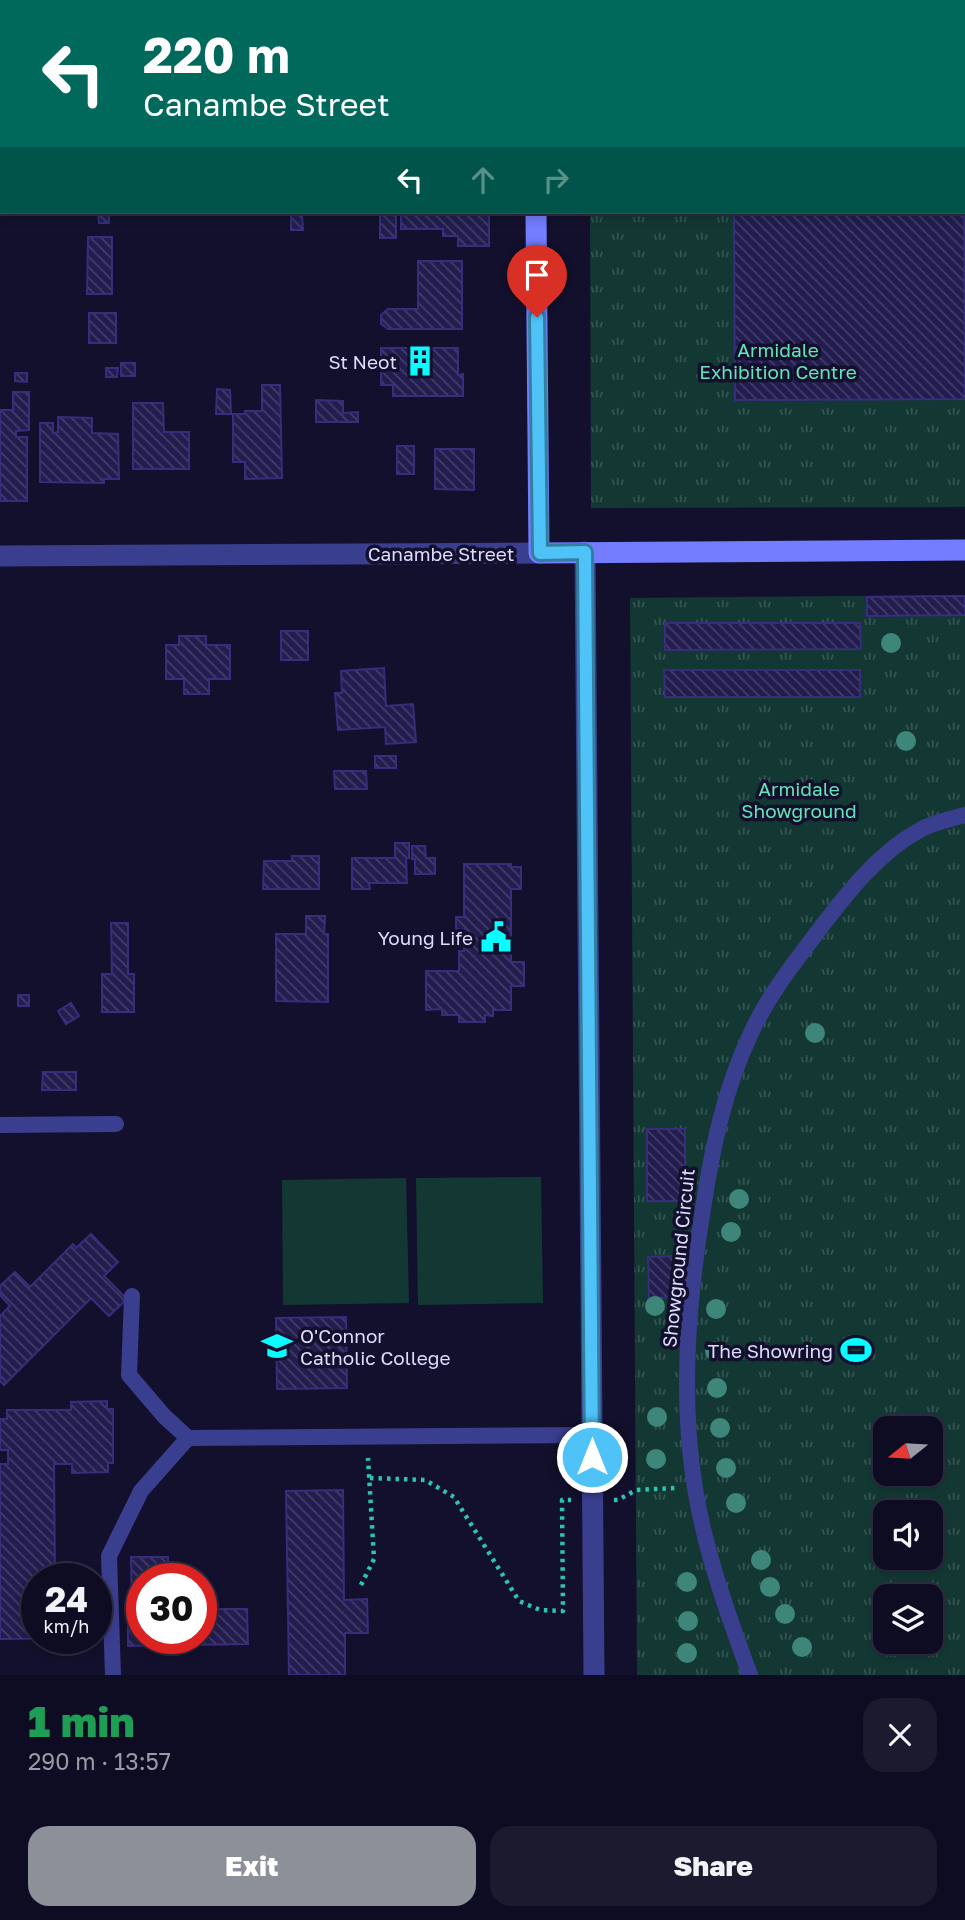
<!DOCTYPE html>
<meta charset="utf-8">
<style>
:root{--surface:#0e0c22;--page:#1c1a2f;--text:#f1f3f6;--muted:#9b9ba5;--line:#2e2c40;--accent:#8c9099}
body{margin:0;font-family:"Golos Text",sans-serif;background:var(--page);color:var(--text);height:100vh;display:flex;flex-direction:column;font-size:26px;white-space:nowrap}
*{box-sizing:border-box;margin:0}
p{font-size:23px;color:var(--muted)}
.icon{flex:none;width:38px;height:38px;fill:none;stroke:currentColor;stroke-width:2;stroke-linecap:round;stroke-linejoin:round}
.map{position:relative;height:1675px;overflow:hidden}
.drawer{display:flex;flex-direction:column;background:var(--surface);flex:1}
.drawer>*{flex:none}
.guide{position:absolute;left:0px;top:0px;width:966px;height:214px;box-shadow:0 4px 10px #0003,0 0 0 2px var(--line);background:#00695c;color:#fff;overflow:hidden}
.needle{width:46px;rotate:252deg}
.tools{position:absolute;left:873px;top:1416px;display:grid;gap:14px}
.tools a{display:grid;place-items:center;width:70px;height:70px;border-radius:14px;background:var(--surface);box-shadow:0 4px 10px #0003,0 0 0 2px var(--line);font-size:35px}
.speed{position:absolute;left:21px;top:1563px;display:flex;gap:14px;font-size:35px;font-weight:700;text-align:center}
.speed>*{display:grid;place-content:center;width:91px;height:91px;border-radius:50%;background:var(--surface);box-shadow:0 4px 10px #0003,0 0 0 2px var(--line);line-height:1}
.speed small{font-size:18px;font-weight:400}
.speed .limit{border:10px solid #d22;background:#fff;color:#111}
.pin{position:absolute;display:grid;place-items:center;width:60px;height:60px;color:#fff;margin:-72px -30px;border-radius:50% 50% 50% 0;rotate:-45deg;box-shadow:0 0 7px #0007}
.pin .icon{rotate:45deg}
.me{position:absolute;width:77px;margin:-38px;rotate:0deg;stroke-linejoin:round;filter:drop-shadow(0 0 5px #0008)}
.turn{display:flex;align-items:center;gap:24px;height:147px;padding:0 28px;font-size:32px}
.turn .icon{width:91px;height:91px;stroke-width:2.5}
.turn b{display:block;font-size:49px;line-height:60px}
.lanes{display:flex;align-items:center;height:66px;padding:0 28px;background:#0003;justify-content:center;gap:35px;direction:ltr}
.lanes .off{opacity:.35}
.round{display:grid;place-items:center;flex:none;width:74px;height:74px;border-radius:21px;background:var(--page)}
.overview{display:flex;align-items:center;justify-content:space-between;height:119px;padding:0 28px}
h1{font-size:42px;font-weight:800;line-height:52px;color:#1e9e55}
.primary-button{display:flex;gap:14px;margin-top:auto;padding:14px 28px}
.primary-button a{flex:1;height:80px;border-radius:21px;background:var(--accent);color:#fff;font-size:28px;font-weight:800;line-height:80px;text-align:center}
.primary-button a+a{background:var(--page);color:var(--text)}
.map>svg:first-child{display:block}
.grass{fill:#133833}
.park{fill:url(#park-tufts);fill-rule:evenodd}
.building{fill:url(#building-back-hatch);stroke:#362d7c;stroke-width:2}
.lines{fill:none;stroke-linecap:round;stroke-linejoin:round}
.path{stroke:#2cc4ae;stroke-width:4.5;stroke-dasharray:3.5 5;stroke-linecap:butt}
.lane{stroke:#3a3e8e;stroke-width:16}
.street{stroke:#3a3e8e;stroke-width:21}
.secondary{stroke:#747cff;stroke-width:21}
.tree{fill:#3e867a}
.route-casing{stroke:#337fa1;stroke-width:18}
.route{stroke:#4fc3f7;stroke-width:12}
.labels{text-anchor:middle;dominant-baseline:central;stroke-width:7;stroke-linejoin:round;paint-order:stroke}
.park-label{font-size:19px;fill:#62e6b9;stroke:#13102d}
.poi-label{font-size:19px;fill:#deddff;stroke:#13102d;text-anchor:end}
.street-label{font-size:19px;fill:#deddff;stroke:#13102d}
</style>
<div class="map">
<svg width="965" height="1675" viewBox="0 0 965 1675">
<defs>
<pattern id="park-tufts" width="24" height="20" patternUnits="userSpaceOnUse" patternTransform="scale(1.75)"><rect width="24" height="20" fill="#133833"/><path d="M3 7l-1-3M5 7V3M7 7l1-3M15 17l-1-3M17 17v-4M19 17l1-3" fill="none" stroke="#355452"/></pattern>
<pattern id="building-back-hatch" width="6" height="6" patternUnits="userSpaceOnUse" patternTransform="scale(1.75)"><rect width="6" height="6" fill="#221c4f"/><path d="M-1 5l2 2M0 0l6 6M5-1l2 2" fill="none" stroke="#423d69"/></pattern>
</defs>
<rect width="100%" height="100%" fill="#13102d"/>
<path class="grass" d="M541 1177 543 1303 418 1305 416 1178Z
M406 1178 409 1303 283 1305 282 1180Z"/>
<path class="park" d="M589 0H965V507L591 508 590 212H964V2H589Z
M965 595V1675H637L630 598ZM886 1428H931V1474H886ZM886 1512H931V1558H886ZM886 1596H931V1642H886Z"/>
<path class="building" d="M964 125 965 399 735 400 734 212H964Z
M380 212H396V238H380Z
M401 212H489V246H458V236H443V229H401Z
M109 213V223H99L98 214Z
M291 214 302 215 303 230H291Z
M88 237H112V294H87Z
M418 261H462V329H388L381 324V315L388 309H418Z
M89 313H116V343H89Z
M381 348H458V375L463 374V396H393V385H381Z
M121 363H135V376H121Z
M106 368H118L117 377H106Z
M15 373H27V382L15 381Z
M262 385H280L282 478 245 479V462H233V414H245V411H262Z
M217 389 230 390 231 414H216Z
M13 392H29V430L16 431V437H27V501H0V410H13Z
M316 400 343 401V413L358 412V422H316Z
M133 403H163L164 432H189V469H133Z
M58 417 92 418V433L118 434 119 479H104V483L40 482V423H53V433L58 432Z
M397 446H414V474H397Z
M435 449H474V490L435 489Z
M965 596V615L867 616V597Z
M665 623H860L861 649 665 650Z
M281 631H308V660H281Z
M179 636H206V645H230V679H209V694H184V679H166V645H179Z
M384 668 386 706 413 704 416 742 386 744 385 727 338 730 335 693H342L341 671Z
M664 670H860V697H665Z
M375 756H396V768H375Z
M334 771H366L367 789H335Z
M395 843H409V858H406L407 883H369L370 889H352V858H395Z
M412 846H425L426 858H435V874H415V859H412Z
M292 856H319V889H263L264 861H292Z
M464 864H511V867H521V889H511V962H524V986H511V1010H493V1016L485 1015V1022H459V1015H442V1009L426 1010V971H459V951H464V929H456V917H464Z
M306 916H325L324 934H328V1002L276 1001V934H306Z
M111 923H128V974H134V1012H102V974H112Z
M18 995H29V1006H18Z
M71 1003 79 1016 66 1024 58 1011Z
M43 1072H76V1090H42Z
M647 1129H685V1201H647Z
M91 1234 118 1262 104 1276 127 1299 109 1316 91 1298 4 1385 0 1381V1316L10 1306 0 1295V1286L15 1272 30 1287 73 1244 76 1248Z
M680 1256 682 1297 649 1298 648 1257Z
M346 1317 347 1388 277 1389 276 1318Z
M107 1401V1409H113V1463H108V1472L72 1473V1464H54L55 1578H37V1638H77L0 1639V1464H8V1450H0V1419H7V1410H71V1402Z
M343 1490 344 1600 367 1599 368 1633H345V1675H289L286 1491Z
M131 1557H168V1578H142V1638H201V1609H247L248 1644 128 1646V1610H132Z"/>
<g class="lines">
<path class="path" d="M370 1478 425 1480 454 1497 519 1601 540 1610 563 1611 562 1500H571
M614 1500H618L636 1490 676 1488
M361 1585 374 1559 368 1458"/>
<path class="lane" d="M0 1125 116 1124
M132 1296 129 1375 164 1416 188 1438
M113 1675 109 1556 141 1491 188 1438 592 1435
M750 1675C728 1615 705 1551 695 1488 680 1396 688 1300 703 1209 712 1148 725 1087 752 1031 769 994 795 962 819 930 847 893 879 852 920 830 932 823 951 819 965 815"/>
<path class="street" d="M585 552 594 1675
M0 556 539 553"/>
<path class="secondary" d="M534 0V2
M536 212 539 553 965 550"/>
</g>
<g class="tree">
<circle cx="891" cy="643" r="10"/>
<circle cx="906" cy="741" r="10"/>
<circle cx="815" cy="1033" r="10"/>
<circle cx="739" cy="1199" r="10"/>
<circle cx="731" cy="1232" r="10"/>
<circle cx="655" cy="1306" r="10"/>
<circle cx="716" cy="1309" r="10"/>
<circle cx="715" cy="1351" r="10"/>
<circle cx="717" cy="1388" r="10"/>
<circle cx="657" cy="1417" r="10"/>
<circle cx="720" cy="1428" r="10"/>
<circle cx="656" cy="1459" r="10"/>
<circle cx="726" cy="1468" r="10"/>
<circle cx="736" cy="1503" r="10"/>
<circle cx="761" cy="1560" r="10"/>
<circle cx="687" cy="1582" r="10"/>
<circle cx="770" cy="1587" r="10"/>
<circle cx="785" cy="1614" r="10"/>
<circle cx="688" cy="1621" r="10"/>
<circle cx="802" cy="1647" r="10"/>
<circle cx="687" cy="1653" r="10"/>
</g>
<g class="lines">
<g class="route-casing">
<path id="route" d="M537 317 540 553 585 552 592 1457"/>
</g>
<use href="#route" class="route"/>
</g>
<defs>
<g id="building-bare" transform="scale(2.415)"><path d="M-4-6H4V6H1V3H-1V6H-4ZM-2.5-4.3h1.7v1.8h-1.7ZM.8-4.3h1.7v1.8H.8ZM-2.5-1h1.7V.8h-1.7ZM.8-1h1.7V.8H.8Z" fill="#09fcff" stroke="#13102d" stroke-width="2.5" paint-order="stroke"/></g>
<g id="civic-bare" transform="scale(2.415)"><path d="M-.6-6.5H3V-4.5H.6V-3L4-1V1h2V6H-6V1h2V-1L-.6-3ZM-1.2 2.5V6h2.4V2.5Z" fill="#09fcff" stroke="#13102d" stroke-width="2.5" paint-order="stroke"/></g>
<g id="school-bare" transform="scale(2.415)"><path d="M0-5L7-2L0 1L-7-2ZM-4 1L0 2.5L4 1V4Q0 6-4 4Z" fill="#09fcff" stroke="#13102d" stroke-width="2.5" paint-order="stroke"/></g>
<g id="stadium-bare" transform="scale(2.415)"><path d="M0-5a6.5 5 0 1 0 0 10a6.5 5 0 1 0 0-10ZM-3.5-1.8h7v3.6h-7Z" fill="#09fcff" stroke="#13102d" stroke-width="2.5" paint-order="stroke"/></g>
</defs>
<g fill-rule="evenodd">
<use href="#building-bare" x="420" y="361"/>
<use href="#civic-bare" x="496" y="937"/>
<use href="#school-bare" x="277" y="1346"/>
<use href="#stadium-bare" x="856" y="1350"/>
</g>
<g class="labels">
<g class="park-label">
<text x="778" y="349">Armidale<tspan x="778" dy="22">Exhibition Centre</tspan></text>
<text x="799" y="788">Armidale<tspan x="799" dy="22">Showground</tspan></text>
</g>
<g class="poi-label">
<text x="397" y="361">St Neot</text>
<text x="473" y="937">Young Life</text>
<text x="300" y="1335" text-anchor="start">O'Connor<tspan x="300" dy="22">Catholic College</tspan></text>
<text x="833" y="1350">The Showring</text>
</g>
<g class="street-label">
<text x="441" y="553">Canambe Street</text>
<text transform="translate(678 1258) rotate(-84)">Showground Circuit</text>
</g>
</g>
</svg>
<div class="tools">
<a><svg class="needle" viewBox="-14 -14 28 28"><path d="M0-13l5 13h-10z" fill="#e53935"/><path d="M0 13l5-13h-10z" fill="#9b9ba5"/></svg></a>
<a><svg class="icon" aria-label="sound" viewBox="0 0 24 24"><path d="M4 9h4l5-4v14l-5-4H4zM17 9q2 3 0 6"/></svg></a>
<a><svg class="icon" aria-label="layers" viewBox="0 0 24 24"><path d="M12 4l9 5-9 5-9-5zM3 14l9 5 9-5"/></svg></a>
</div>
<div class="speed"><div>24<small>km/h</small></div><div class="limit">30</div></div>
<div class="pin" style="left:537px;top:317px;background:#d93025"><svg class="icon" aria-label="arrive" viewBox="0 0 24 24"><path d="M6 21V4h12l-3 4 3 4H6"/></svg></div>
<svg class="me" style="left:592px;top:1457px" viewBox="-20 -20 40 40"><circle r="17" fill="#4fc3f7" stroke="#fff" stroke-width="3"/><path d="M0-11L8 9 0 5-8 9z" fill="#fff"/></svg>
<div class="guide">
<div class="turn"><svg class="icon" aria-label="left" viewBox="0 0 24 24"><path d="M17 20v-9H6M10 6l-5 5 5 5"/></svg><div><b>220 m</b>Canambe Street</div></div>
<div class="lanes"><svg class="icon" aria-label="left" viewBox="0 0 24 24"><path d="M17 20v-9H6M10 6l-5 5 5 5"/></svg><svg class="icon off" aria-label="ahead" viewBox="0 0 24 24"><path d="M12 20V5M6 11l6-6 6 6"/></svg><svg class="icon off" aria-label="right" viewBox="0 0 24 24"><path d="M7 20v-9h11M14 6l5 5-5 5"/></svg></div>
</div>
</div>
<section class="drawer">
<div class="overview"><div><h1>1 min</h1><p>290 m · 13:57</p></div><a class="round"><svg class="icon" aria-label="close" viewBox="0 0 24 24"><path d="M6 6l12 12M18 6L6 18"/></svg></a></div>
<div class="primary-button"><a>Exit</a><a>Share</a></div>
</section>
